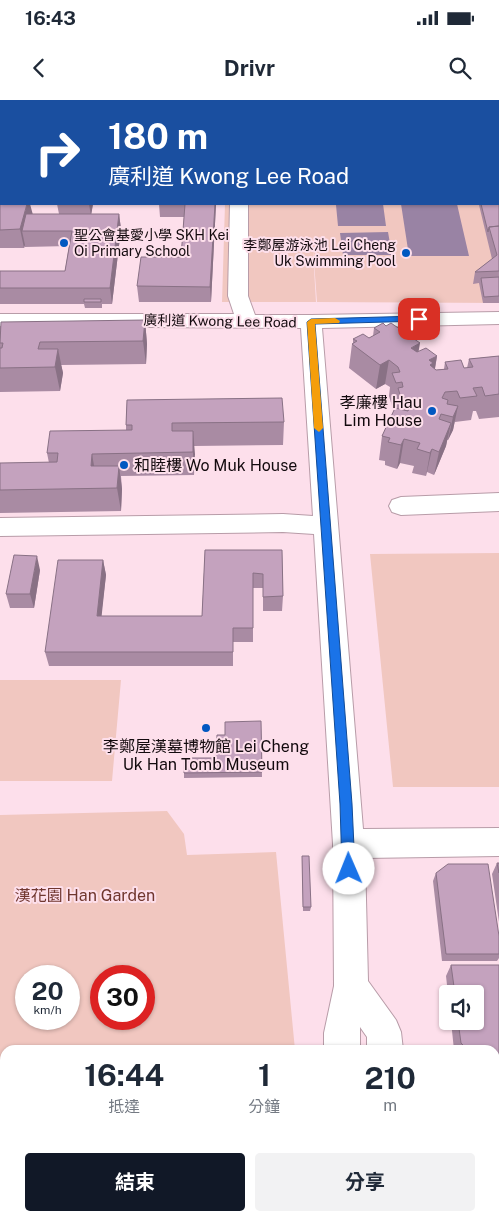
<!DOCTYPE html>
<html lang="zh-TW">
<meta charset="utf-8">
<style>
:root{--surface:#fff;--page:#f2f2f3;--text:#1f2937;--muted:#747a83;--accent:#111827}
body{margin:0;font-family:"Public Sans","Noto Sans TC",sans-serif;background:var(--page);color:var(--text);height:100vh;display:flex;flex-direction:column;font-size:19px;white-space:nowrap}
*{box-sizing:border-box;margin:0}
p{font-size:16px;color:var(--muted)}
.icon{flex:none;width:28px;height:28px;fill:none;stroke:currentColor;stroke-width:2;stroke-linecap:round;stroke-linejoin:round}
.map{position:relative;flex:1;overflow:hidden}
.panel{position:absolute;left:0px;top:945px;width:500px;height:176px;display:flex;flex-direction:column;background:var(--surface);border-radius:15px 15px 0 0;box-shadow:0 1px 4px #0004}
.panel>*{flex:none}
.banner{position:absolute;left:0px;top:0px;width:500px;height:105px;box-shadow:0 1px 4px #0004;background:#1a4fa0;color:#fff;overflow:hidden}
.buttons{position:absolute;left:439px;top:885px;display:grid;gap:10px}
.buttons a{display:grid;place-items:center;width:45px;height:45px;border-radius:5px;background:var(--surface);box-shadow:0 1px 4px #0004;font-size:25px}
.speed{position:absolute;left:15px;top:865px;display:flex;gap:10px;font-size:25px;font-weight:700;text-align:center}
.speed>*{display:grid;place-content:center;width:65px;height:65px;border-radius:50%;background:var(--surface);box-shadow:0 1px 4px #0004;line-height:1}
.speed small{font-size:12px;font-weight:400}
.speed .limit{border:8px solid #d22;background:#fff;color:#111}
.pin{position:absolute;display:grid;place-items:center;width:42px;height:42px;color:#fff;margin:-21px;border-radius:10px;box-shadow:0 2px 8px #0006}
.me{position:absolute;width:55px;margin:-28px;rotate:359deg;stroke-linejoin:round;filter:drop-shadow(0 0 4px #0008)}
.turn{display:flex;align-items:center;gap:18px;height:105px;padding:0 25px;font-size:22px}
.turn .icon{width:65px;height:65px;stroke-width:2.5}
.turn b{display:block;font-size:35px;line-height:42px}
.eta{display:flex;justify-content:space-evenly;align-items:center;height:85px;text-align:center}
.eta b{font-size:30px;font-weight:700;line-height:35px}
.primary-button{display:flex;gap:10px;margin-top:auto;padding:10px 25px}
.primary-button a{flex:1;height:58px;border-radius:5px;background:var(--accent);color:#fff;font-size:20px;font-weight:700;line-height:58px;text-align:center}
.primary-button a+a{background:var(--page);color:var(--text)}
.status{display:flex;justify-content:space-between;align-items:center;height:35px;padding:0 25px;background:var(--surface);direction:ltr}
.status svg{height:14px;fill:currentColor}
header{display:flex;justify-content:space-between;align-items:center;height:65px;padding:0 25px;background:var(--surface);font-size:22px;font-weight:700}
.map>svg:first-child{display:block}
.green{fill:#f1c7c0;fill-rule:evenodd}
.water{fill:#9983a4}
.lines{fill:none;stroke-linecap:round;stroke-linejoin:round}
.stream{fill:#9983a4;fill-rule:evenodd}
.minor-casing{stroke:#b89ca8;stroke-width:2}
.major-casing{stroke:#96525e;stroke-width:2}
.minor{fill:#fff;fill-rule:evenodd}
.major{fill:#ebaeb8;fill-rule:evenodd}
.wall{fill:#a98ba3}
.shaded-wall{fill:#897185}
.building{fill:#c4a2be;stroke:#897185}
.route{fill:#1a73e8;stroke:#114b97}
.slow{fill:#f59e0b}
.poi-dot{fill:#0158c1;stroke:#fddfeb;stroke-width:2}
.labels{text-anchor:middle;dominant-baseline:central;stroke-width:4;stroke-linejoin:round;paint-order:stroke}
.far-poi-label{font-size:14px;fill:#130a0e;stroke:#fddfeb;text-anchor:start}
.far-street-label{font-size:14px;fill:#130a0e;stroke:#fddfeb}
.poi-label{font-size:16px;fill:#130a0e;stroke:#fddfeb;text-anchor:end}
.park-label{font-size:16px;fill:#70362e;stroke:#fddfeb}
</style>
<div class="status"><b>16:43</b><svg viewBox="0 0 49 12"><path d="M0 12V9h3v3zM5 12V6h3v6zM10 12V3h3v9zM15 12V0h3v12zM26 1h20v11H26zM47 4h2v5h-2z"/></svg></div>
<header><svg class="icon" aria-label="back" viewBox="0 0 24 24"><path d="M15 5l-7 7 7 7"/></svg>Drivr<svg class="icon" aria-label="search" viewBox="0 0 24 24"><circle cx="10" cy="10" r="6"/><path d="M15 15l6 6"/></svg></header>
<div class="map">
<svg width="499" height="1121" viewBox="0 0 499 1121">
<rect width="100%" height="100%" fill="#fddfeb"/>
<path class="green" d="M499 86V203L317 202 312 135 316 202H222L225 104H499Z
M499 453V687H393L370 454Z
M0 580H121L112 681H0Z
M167 711 184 734 187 755 276 752 295 950H5V976H0V715ZM26 876H69V919H26ZM101 876H144V919H101Z"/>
<path class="water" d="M383 104 386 126H338L336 105Z
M401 104H457L469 156H409Z
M388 132 392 155H343L340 133Z"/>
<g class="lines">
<path class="stream" d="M0 35 1 36V40L0 39Z"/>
<g class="minor-casing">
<path id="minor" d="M230 104H248V196L255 215H311L499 212V224L322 228 363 729 499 728V756L365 758 368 881 396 920 401 932 403 950H367V937L360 927V950H324V933L334 886 333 744 314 434 283 432 0 436V418L283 414 313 416 301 228 0 226V214H234L228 196Z
M499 393V411L401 415 392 412 389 406 392 400 401 397Z
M495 1006H499V1042H495Z
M0 1011H5V1047H0Z
M303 1116H341V1121H303Z
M392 1116H430L431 1121H393Z"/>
</g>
<g class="major-casing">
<path id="major" d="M198 0H216V1H199Z
M243 0H260V1H244Z
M268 0H285V1H269Z"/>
</g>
<use href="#minor" class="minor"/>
<use href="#major" class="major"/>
</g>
<path class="wall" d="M499 98V203H483L479 183 473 184 475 172 492 159 479 105V104H499Z
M0 100 32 114H59L57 104H93L91 114H119L121 129 112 204H102V208H85L84 204H0V171H65L69 146 25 147V145L24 148H0Z
M159 104H216L211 202H139L137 186 181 157 184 117H160Z
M145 220 147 244 146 264 61 265 63 273 60 291 0 292V226Z
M374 228 419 252 437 256 435 269 436 270 444 269 445 262 464 268H467L469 259 499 256V317L479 319 476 311H473L471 320 455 322V320L453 330 448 340H447L446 346 434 375 427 372 426 376 412 373 414 366 400 363 397 369 385 365V361L379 360 382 336 394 311 395 306H392L389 296 390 287 385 284 376 289 349 268 352 244H353V239L369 238 373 236Z
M127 300 284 322 283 345 194 346V375L121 376 122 389 121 411 0 413V363H49L47 353 126 330V325Z
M205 450H282L283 496 282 511H263V488H253V542H233V566H49L45 552 103 460 106 475 101 516H202Z
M40 470 34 508H10L6 494Z
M261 621 262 677 184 678V673L216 658 225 635Z
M302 756 311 807 310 811H303Z
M497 763H499V822L492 774Z
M436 773 499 836V858L497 861H442L433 781Z
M451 865H499V971H495V950H454L451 921H475V894H448L446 876Z
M472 1116H495L499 1121H472Z"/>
<path class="shaded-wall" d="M27 104H30L33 115 22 131 25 145 24 148 20 129Z
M89 104H93L91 116Z
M215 104H216L211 202 210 187Z
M119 114 121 129 112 204 110 188Z
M145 220 147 244 146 264 143 241Z
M420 243 416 267 411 248Z
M58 249 63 273 60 291 55 267Z
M437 256 433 279 429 260Z
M389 260 385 284 376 289 380 265Z
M458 306 453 330 448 340 453 317Z
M451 323 446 346 434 375 439 352Z
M193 331 195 354 194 375 193 352Z
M404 339 400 363 397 369 401 345Z
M432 349 427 372 426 376 430 353Z
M92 354 96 377 95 389 91 366Z
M119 366 122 389 121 411 117 388Z
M37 456 40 470 34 508 30 494Z
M103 460 106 475 100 531 97 516Z"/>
<path class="building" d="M499 98V126L489 127 488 132 481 104H499Z
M0 100H1V104H27L20 129 0 130Z
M185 104H215L210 187 137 186 141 157H181Z
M26 114H119L110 188H0V171H65L72 131H22Z
M499 126V171L475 172 497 155 489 127Z
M499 177V196L484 197 481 178Z
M84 199H101V202H84Z
M145 220 143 241 40 242 38 249H58L55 267 0 268V248H2L3 243H0L1 222Z
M383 223 386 226 391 223 420 243 411 248 417 252 426 248 437 256 429 260 433 263 430 265 436 270 448 269 445 262 461 260 464 268 473 267 469 259 499 256V294L485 296 482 287 473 288 477 296 460 298 457 291 445 292 442 298 448 300 447 304 458 306 453 317 441 314 439 319 451 323 439 352 432 349 430 353 417 349 420 343 404 339 401 345 388 342 390 338 382 336 395 308 408 311 411 304 409 298H401L398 288 403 287 402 282 396 283 392 273 400 272 398 267 389 260 380 265 352 244 357 241 353 239 363 234 369 238 380 232 374 228Z
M282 298 284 322 172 323V331H193V352L92 354 91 366H119L117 388 0 390V363L57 362 58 353H47L50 331 132 330V325H126L127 300Z
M205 450H282L283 496 263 497V474L253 473V528H233V552H45L58 460H103L97 516H202Z
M14 455 37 456 30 494H6Z
M261 621 262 672 184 673V658H216L217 635H225V622Z
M302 756H309L311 807H303Z
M497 763H499V773Z
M448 764H488L499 836V854H446L436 773Z
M451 865H499V963H495V950H468L461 943 458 921H475V894H455Z
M495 1083H499V1121H479L478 1116H495Z
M137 1116H143V1121H137Z
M143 1116H257V1121H143Z
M257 1116H266V1121H257Z"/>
<path class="route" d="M419 216 422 217V221L315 224 352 704 355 769 353 774 349 776 344 774 342 769 340 704 307 222 311 219Z"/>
<path class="slow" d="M335 218 340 221 339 223 315 224 323 328 319 332 314 328 307 222 311 219Z"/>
<g class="poi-dot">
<circle cx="64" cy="143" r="5"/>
<circle cx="406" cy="153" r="5"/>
<circle cx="432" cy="311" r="5"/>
<circle cx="124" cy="365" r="5"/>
<circle cx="206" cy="628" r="5"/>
</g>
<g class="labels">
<g class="far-poi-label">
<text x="74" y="135">聖公會基愛小學 SKH Kei<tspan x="74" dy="16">Oi Primary School</tspan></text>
<text x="396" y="145" text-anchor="end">李鄭屋游泳池 Lei Cheng<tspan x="396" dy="16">Uk Swimming Pool</tspan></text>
</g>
<g class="far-street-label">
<text transform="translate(220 221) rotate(1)">廣利道 Kwong Lee Road</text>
</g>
<g class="poi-label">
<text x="422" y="302">孝廉樓 Hau<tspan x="422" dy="18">Lim House</tspan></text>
<text x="134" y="365" text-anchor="start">和睦樓 Wo Muk House</text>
<text x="206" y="646" text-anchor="middle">李鄭屋漢墓博物館 Lei Cheng<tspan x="206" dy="18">Uk Han Tomb Museum</tspan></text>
</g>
<g class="park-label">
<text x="85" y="795">漢花園 Han Garden</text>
</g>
</g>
</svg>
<div class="buttons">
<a><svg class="icon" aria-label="sound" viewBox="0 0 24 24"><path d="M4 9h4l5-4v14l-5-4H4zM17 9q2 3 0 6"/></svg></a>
</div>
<div class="speed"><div>20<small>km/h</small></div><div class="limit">30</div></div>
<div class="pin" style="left:419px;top:219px;background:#d93025"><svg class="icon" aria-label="arrive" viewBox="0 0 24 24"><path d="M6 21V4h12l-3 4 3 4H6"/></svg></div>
<svg class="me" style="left:349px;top:769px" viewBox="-20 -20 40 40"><circle r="19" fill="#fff"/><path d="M0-13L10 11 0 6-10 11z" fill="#1a73e8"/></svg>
<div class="banner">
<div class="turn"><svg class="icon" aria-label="right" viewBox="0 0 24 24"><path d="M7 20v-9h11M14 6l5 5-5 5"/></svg><div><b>180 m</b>廣利道 Kwong Lee Road</div></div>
</div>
<section class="panel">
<div class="eta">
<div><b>16:44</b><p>抵達</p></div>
<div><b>1</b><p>分鐘</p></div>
<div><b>210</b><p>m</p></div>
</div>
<div class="primary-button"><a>結束</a><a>分享</a></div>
</section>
</div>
